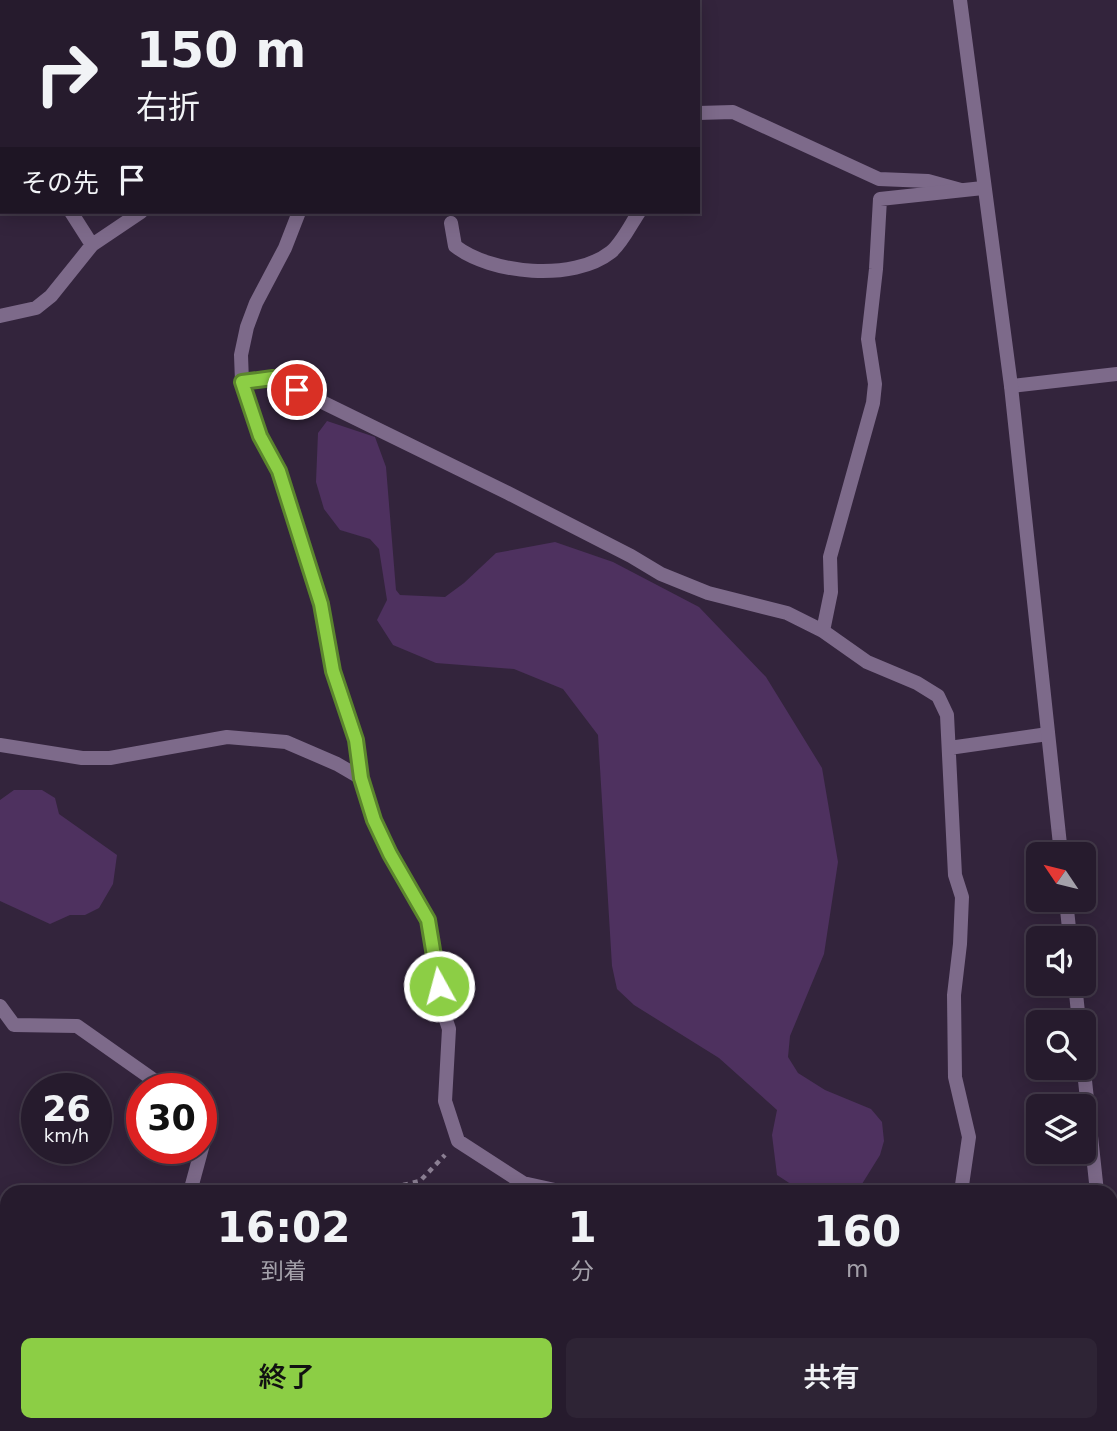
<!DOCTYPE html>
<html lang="ja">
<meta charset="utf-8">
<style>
:root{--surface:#261b2d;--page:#2e2435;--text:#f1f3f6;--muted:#a4a1aa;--line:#423949;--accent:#8cce45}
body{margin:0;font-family:"DejaVu Sans","Noto Sans JP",sans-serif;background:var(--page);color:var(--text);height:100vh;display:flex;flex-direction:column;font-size:26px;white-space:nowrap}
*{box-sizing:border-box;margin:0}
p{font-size:23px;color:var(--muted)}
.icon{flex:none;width:38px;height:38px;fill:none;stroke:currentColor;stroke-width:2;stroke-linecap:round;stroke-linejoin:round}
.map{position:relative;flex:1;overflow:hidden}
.panel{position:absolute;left:0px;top:1185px;width:1118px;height:247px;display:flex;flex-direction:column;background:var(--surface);border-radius:21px 21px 0 0;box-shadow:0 4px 18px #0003,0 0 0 2px var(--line)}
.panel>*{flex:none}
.banner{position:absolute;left:0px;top:0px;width:700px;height:214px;box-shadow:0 4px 18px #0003,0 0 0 2px var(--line);background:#261b2d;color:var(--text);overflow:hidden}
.needle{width:46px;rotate:305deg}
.controls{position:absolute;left:1026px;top:842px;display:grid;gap:14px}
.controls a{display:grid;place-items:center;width:70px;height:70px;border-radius:10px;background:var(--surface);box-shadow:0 4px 18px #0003,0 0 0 2px var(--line);font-size:35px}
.speed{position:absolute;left:21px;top:1073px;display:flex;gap:14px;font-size:35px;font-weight:700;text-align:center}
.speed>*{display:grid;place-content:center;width:91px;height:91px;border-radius:50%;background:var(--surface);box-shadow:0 4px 18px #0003,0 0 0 2px var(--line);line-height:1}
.speed small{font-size:18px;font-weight:400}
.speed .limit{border:10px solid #d22;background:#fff;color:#111}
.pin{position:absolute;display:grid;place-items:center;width:60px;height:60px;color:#fff;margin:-30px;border:4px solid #fff;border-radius:50%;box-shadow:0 2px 7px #0007}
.me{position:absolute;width:77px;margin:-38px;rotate:353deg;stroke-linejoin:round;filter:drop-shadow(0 0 5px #0008)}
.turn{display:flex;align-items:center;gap:24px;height:147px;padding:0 21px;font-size:32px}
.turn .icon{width:91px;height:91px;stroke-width:2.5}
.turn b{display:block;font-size:49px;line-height:60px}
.then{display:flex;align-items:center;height:66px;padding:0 21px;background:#0003;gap:14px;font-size:26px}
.eta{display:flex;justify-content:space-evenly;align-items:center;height:119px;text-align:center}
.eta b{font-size:42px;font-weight:600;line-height:49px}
.cta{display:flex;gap:14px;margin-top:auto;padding:14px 21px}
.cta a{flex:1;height:80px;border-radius:10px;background:var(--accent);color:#111;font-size:28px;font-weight:600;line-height:80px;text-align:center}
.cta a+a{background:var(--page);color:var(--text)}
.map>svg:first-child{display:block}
.green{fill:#4e315f}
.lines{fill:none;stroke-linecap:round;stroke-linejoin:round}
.path{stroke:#8b7f93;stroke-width:4.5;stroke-dasharray:5 5;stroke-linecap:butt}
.service{stroke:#7d6a8a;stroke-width:14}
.minor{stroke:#7d6a8a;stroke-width:14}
.tertiary{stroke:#7d6a8a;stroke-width:14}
.route-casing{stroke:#5b862d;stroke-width:18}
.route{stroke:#8cce45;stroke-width:12}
</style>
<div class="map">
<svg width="1117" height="1431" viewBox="0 0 1117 1431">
<rect width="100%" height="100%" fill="#33243c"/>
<path class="green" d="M327 421 375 437 386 467 396 590 400 595 445 597 464 583 496 553 555 542 613 562 699 607 766 677 822 768 838 862 824 954 790 1036 788 1057 798 1073 825 1090 871 1109 882 1122 884 1141 880 1155 857 1192H803L777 1175 772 1135 777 1110 719 1058 634 1005 617 989 612 966 598 735 563 689 514 669 436 663 393 645 377 620 387 600 379 549 370 539 340 530 324 509 316 482 318 433Z
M14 790H42L55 798 59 814 117 855 113 884 99 908 85 915H70L50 924 0 901V800Z"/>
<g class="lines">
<path class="path" d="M374 1192 420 1181 445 1155"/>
<path class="service" d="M571 2V0
M698 113 733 112 879 179 928 181 961 190
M0 1006 14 1025 77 1026 165 1088
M190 1192 206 1133 201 1127"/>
<path class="minor" d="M289 0 290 2
M226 2 229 0
M361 2 362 0
M0 150 2 149
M71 212 92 245
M299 212 285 248 256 303 247 327 241 355 242 382 260 436 279 471 321 604 333 671 356 740 361 778 374 820 390 854 428 920 441 1005 449 1029 445 1101 458 1141 523 1183 564 1192
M451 223 455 246C491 274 573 282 611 252 622 243 631 224 639 212
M0 316 36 308 51 296 92 245 141 212
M242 382 273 378 508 493 631 556 661 574 708 593 787 613 823 631 867 662 917 683 938 696 947 715 955 875 962 897 960 944 954 995 955 1077 969 1137 961 1192
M1011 386 1117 374
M823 631 831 592 830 557 873 403 875 384 868 339 876 269 880 199 983 188
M0 745 82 758H110L227 737 286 742 337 764 361 778
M949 748 1048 734
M0 1391 7 1401
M23 1424 27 1431
M359 1424 408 1431
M861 1424 876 1431
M301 1431 305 1424
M885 1431 888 1424"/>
<path class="tertiary" d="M960 0 1011 386 1061 854
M1066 900 1070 938
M1075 984 1079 1022
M1083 1062 1097 1192
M1111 1320 1117 1373"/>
</g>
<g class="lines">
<g class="route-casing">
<path id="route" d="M297 390 273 378 242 382 260 436 279 471 321 604 333 671 356 740 361 778 374 820 390 854 428 920 439 986"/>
</g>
<use href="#route" class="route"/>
</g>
</svg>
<div class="controls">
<a><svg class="needle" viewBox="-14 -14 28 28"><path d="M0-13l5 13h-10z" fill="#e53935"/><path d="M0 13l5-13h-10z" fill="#a4a1aa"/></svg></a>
<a><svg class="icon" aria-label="sound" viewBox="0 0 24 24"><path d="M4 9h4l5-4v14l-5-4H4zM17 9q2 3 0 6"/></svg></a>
<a><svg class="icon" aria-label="search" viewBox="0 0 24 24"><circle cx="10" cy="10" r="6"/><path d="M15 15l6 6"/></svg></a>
<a><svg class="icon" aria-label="layers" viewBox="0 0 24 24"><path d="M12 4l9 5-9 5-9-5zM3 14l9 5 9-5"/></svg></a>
</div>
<div class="speed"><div>26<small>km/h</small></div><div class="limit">30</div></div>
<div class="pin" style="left:297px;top:390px;background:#d93025"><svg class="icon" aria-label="arrive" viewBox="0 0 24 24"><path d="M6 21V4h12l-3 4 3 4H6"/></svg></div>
<svg class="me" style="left:439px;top:986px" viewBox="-20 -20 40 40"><circle r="17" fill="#8cce45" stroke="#fff" stroke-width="3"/><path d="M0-11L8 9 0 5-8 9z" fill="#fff"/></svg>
<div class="banner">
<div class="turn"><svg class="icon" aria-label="right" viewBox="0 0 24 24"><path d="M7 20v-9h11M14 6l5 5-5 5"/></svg><div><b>150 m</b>右折</div></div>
<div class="then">その先<svg class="icon" aria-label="arrive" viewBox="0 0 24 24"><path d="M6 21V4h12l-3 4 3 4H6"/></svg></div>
</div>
<section class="panel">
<div class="eta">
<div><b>16:02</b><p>到着</p></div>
<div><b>1</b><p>分</p></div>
<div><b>160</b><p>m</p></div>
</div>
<div class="cta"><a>終了</a><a>共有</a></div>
</section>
</div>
